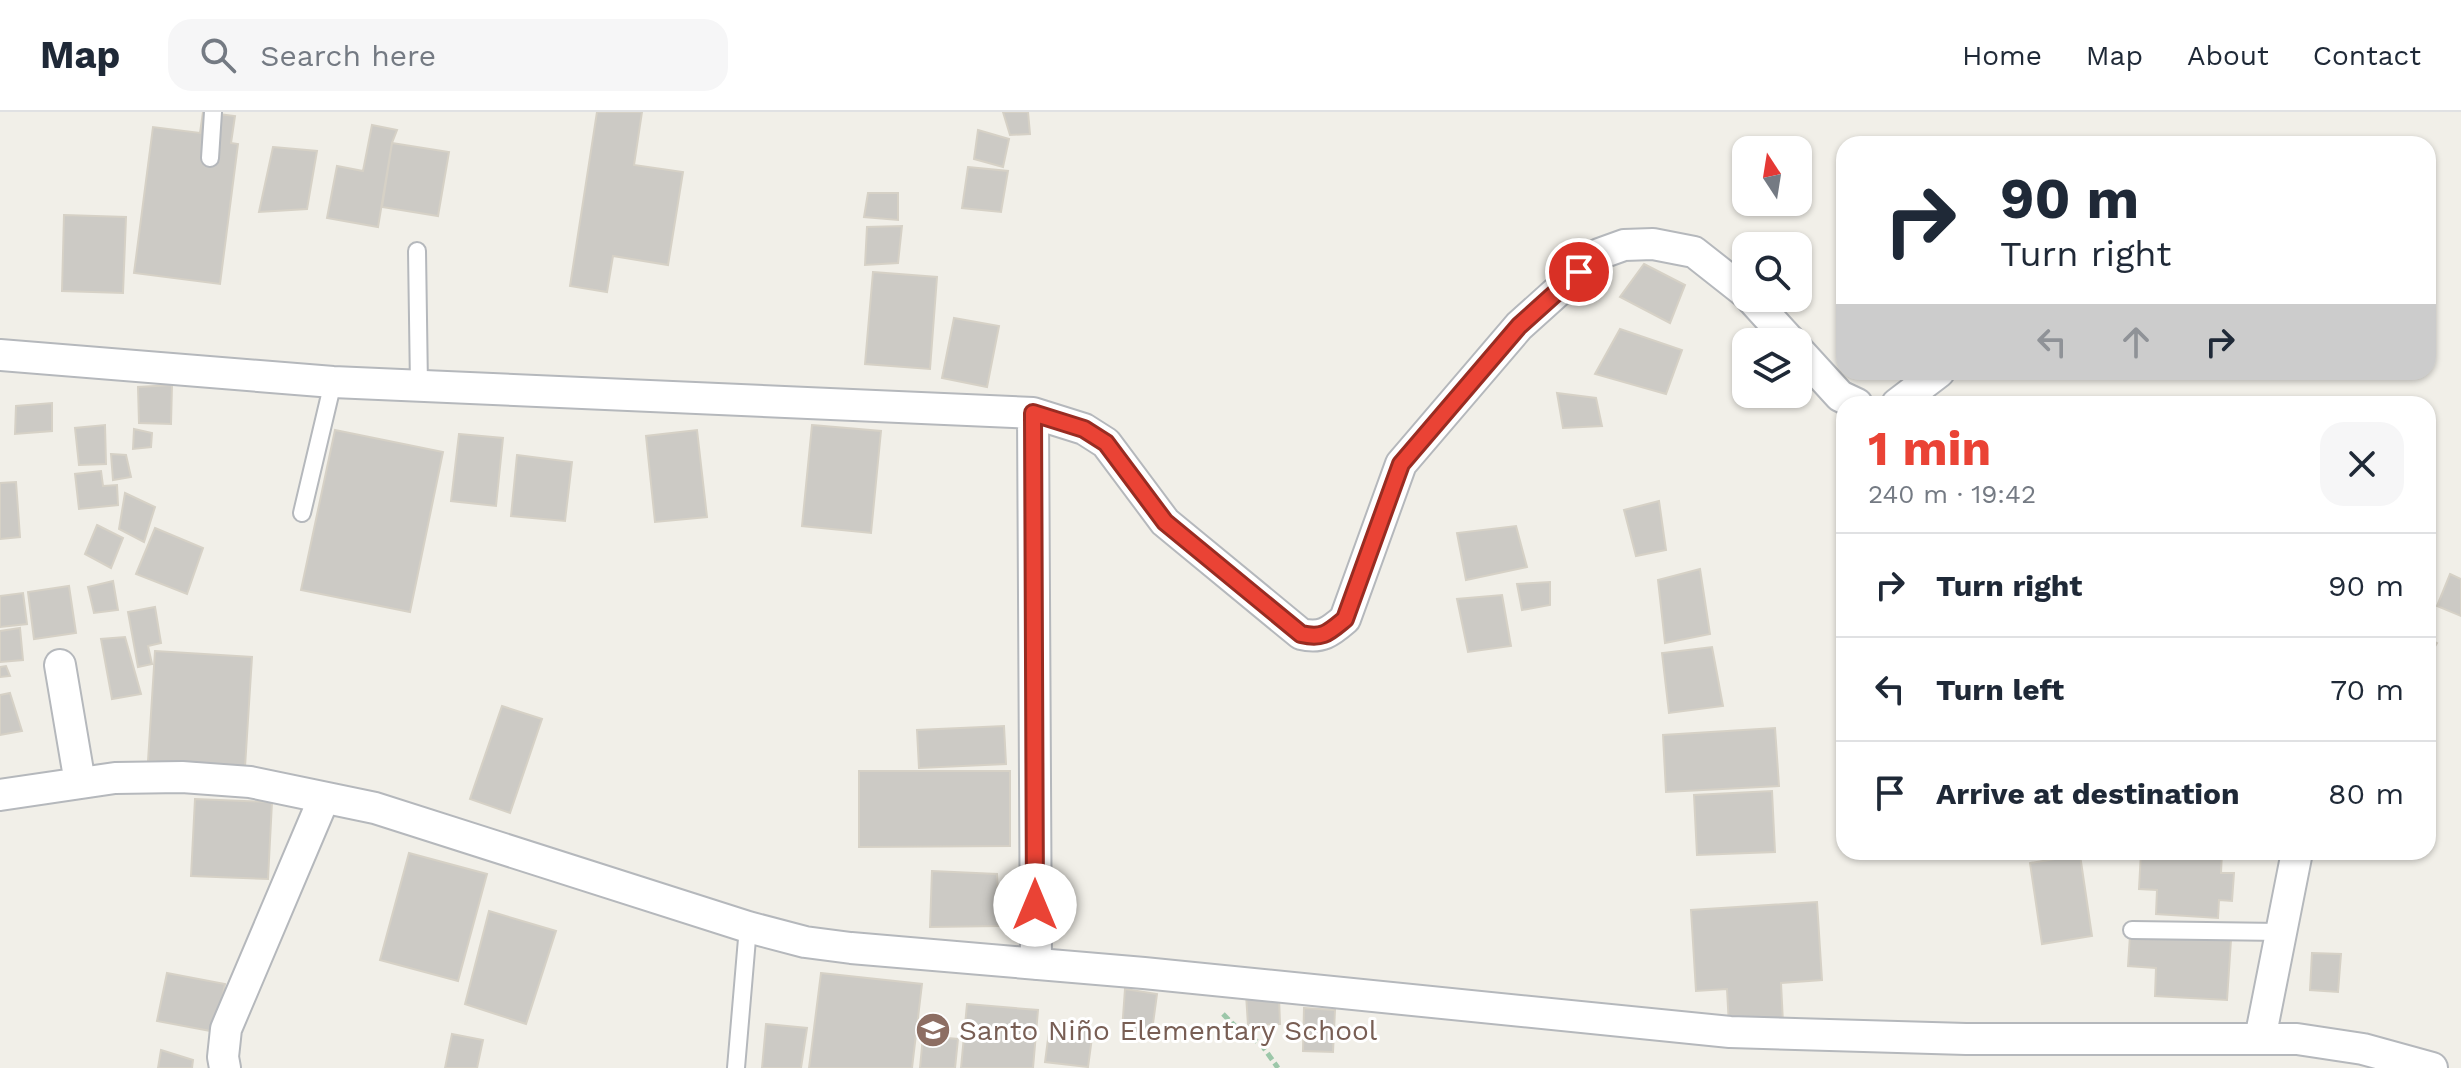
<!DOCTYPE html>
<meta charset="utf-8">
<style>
:root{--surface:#fff;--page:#f6f6f7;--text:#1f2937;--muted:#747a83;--line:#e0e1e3;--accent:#ea4335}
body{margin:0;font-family:"Work Sans",sans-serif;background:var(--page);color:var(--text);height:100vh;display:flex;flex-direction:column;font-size:30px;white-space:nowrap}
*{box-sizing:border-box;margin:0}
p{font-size:26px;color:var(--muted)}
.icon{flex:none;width:44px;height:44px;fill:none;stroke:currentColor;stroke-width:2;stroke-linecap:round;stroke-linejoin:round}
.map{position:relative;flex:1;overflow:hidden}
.sheet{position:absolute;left:1836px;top:284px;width:600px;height:464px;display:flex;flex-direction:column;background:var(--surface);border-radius:24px;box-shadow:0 2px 6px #0004}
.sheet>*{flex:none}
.top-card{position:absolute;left:1836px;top:24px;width:600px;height:244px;border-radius:24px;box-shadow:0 2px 6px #0004;background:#fff;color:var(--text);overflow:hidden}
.needle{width:52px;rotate:348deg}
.tools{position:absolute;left:1732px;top:24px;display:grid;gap:16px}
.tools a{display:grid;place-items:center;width:80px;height:80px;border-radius:16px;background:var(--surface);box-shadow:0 2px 6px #0004;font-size:40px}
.pin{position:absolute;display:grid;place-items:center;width:68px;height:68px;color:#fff;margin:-34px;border:4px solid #fff;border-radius:50%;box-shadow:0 2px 8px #0007}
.me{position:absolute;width:88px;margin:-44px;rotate:0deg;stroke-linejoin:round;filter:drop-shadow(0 0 6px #0008)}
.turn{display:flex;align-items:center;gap:28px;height:168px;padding:0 32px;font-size:36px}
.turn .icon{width:104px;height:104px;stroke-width:2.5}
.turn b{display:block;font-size:56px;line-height:68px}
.lanes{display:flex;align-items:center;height:76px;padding:0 32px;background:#0003;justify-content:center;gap:40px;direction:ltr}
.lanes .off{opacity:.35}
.round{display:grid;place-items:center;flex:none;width:84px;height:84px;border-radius:24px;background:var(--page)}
.head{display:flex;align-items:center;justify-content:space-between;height:136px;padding:0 32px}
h1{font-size:48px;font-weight:700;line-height:60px;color:var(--accent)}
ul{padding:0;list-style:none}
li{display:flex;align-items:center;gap:24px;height:104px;padding:0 32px;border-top:2px solid var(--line)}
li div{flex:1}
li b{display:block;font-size:30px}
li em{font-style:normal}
header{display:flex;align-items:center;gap:48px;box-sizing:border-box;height:112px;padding:0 40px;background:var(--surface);border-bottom:2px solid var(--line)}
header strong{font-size:38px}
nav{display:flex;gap:44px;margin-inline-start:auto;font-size:28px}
.search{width:560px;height:72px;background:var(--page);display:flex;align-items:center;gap:20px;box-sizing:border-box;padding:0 28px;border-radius:24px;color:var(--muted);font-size:30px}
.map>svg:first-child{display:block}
.building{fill:#cccac5;stroke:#d6d1c6;stroke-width:2}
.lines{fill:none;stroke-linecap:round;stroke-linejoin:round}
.lane-casing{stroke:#b5b8bc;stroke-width:20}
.street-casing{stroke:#b5b8bc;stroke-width:34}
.path{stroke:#9cc7a9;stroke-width:5;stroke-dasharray:8 4;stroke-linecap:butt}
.lane{stroke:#fff;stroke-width:16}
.street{stroke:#fff;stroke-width:30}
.route-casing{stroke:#982c22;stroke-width:20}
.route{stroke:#ea4335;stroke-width:14}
.labels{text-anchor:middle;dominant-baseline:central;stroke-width:6;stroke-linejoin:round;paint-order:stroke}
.education-label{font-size:28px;fill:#785e54;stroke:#fff;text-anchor:start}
</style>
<header>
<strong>Map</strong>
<div class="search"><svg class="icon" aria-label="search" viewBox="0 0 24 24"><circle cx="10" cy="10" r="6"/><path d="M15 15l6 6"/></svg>Search here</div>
<nav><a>Home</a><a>Map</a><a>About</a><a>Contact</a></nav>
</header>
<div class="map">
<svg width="2461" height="956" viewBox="0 0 2461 956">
<rect width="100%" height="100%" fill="#f1efe8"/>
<path class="building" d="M203 0 235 4 231 31 238 32 220 172 134 161 153 15 200 21Z
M597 0H642L634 53 683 60 668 153 613 144 607 180 570 174Z
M1003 0H1028L1030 22 1010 23Z
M372 13 397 18 392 31 378 115 327 106 337 54 363 59Z
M978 18 1009 27 1003 55 974 47Z
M392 31 449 40 438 104 382 95Z
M273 35 317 39 307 97 259 100Z
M968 55 1008 59 1001 100 962 96Z
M868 81H898V108L864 105Z
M64 103 126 105 123 181 62 179Z
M902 114 898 151 865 153 867 115Z
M1644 152 1685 173 1670 211 1620 185Z
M873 160 937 165 930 257 865 252Z
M954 206 999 214 987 275 942 266Z
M1620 217 1682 238 1666 282 1595 262Z
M2158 260H2180V261L2159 265Z
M172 273 171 312 139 311 138 275Z
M1557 281 1596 286 1602 314 1563 316Z
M52 291V319L15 322 16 294Z
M105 313 106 352 79 353 75 316Z
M812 313 881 319 871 421 802 414Z
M134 317 152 321 151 335 133 337Z
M335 318 443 340 410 500 301 478Z
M697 318 707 405 655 410 646 324Z
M459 322 503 326 496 394 451 389Z
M111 342 126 343 131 365 113 368Z
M517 343 572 350 565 409 511 404Z
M101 359 103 374 117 373 118 393 79 397 75 362Z
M16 370 20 425 0 427V371Z
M125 381 155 395 144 430 119 417Z
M1659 389 1666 438 1636 444 1624 398Z
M97 413 123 426 111 456 85 442Z
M1516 414 1527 455 1466 468 1457 421Z
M155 416 203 436 187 482 136 462Z
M1700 457 1710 522 1665 531 1658 468Z
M2450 462 2461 467V504L2437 494Z
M113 469 118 498 94 501 88 475Z
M1550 470V493L1522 498 1517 472Z
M69 474 76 521 34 527 28 480Z
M23 481 27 512 0 515V484Z
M1502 483 1511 534 1468 540 1457 487Z
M155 495 161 531 148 534 152 552 138 555 128 500Z
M20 516 23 548 0 550V519Z
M125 525 141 582 112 587 101 527Z
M2428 526 2437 531 2428 546Z
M1712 535 1723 594 1669 601 1662 541Z
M155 539 252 545 245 655 148 649Z
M6 554 10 564 0 565V555Z
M10 581 22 619 0 623V583Z
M502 594 542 607 510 701 470 687Z
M1004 614 1006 652 919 656 917 618Z
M1775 616 1779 674 1666 680 1663 623Z
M859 659H1010V734L859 735Z
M1772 679 1775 740 1697 743 1694 683Z
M195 687 272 690 268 767 191 764Z
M2141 740H2222L2221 761H2234L2232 789 2219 788 2218 806 2156 802 2157 778 2139 777Z
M409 741 487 762 458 869 380 848Z
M2080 743 2092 824 2042 832 2030 751Z
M932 759 997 762 1000 814 930 815Z
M1817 790 1822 868 1781 871 1783 911 1729 914 1727 877 1696 879 1691 798Z
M489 799 556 819 526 912 465 892Z
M2130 823 2231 828 2227 888 2155 884 2156 856 2128 854Z
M2312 841 2341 842 2338 880 2310 878Z
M167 861 225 872 216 920 157 909Z
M821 861 922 872 912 956H809Z
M1125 877 1157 882 1152 919H1122Z
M1246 882 1279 885 1280 912 1248 913Z
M967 892 1038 898 1033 956H961Z
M1304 896 1335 898 1333 940 1303 939Z
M766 912 807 916 801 956H762Z
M1050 912 1093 918 1088 955 1045 950Z
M452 922 483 928 477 956H445Z
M923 924 958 927 955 956H920Z
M161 938 193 948 192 956H158Z"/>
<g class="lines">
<g class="lane-casing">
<path id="lane" d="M210 46 213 0
M417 139 419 274
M302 401 333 270
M2132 818 2281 820
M736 956 748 815"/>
</g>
<g class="street-casing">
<path id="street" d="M1751 186 1791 230
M1798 238 1840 284 1857 292
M0 243 333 270 1033 301 1036 852
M1897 292 1939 260
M1033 301 1084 317 1106 331 1165 410 1301 522C1321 527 1330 520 1345 507L1401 352 1519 214 1599 142 1624 133 1653 132 1694 140 1746 181
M60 553 80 671
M0 683 115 666 182 665 250 670 375 696 748 815 805 830 851 836 1144 861 1730 920 1966 927H2297L2363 937 2432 956
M2260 927 2297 740
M225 956 223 945 226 917 324 686"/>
</g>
<path class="path" d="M1223 902 1238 917 1261 932 1278 956"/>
<use href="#lane" class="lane"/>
<use href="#street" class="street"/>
</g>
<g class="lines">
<g class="route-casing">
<path id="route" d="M1035 793 1033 301 1084 317 1106 331 1165 410 1301 522C1323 527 1328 521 1345 507L1401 352 1519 214 1579 160"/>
</g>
<use href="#route" class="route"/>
</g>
<defs>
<g id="school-disc" transform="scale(1.8)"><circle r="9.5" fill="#8d6e63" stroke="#fff"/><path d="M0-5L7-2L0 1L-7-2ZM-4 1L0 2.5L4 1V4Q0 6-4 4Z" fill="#fff"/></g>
</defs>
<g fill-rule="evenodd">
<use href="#school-disc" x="933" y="918"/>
</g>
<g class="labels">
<g class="education-label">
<text x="959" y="918">Santo Niño Elementary School</text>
</g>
</g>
</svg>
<div class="tools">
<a><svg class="needle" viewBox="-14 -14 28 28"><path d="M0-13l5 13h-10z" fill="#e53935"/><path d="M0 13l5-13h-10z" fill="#747a83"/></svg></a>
<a><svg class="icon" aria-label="search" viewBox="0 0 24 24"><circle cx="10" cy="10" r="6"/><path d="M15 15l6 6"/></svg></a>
<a><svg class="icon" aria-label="layers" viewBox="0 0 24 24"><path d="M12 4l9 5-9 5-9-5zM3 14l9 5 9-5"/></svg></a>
</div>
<div class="pin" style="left:1579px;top:160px;background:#d93025"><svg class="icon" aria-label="arrive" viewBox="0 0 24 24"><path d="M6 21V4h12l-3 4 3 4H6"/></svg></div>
<svg class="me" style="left:1035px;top:793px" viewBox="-20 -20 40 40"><circle r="19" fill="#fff"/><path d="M0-13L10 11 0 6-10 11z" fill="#ea4335"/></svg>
<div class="top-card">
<div class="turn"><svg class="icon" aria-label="right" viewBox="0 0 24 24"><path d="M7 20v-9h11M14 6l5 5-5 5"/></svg><div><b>90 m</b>Turn right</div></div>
<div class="lanes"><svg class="icon off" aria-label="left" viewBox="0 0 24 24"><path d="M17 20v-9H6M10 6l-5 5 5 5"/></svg><svg class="icon off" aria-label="ahead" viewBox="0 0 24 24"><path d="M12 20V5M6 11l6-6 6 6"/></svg><svg class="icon" aria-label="right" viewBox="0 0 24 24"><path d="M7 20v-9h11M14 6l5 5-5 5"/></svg></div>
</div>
<section class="sheet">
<div class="head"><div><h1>1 min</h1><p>240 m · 19:42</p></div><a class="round"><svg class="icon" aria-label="close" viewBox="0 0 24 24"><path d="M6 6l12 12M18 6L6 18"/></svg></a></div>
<ul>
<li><svg class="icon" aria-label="right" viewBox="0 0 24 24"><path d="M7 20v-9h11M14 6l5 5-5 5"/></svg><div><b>Turn right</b></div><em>90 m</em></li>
<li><svg class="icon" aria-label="left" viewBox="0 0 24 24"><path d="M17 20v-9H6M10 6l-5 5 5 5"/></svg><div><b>Turn left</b></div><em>70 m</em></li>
<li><svg class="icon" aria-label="arrive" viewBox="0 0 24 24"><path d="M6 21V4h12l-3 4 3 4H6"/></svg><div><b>Arrive at destination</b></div><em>80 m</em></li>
</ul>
</section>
</div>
